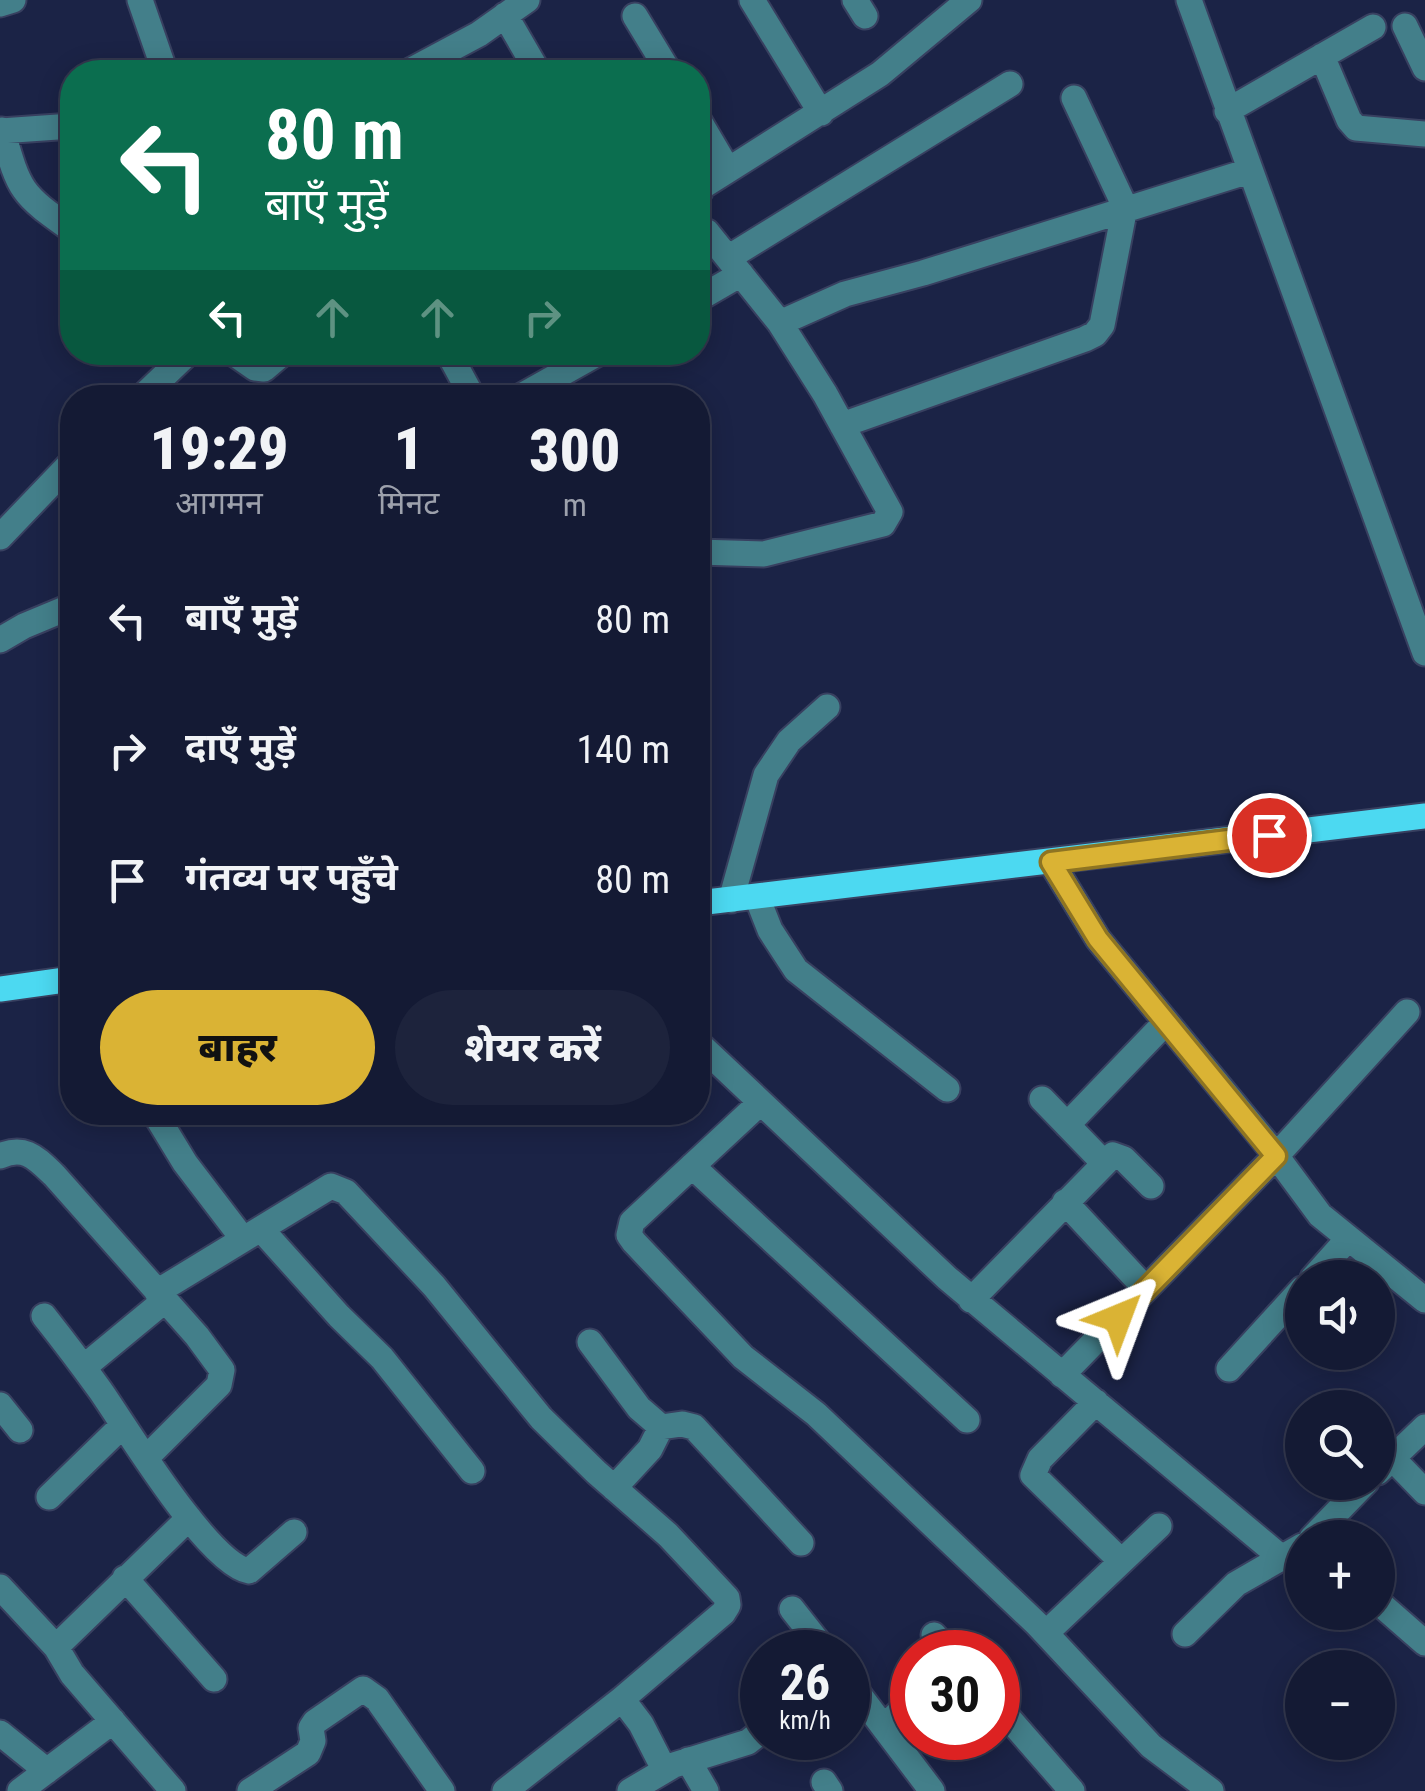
<!DOCTYPE html>
<html lang="hi">
<meta charset="utf-8">
<style>
:root{--surface:#141a34;--page:#1d233c;--text:#f1f3f6;--muted:#9da1ac;--line:#33384f;--accent:#dab334}
body{margin:0;font-family:"Roboto Condensed","Noto Sans Devanagari",sans-serif;background:var(--page);color:var(--text);height:100vh;display:flex;flex-direction:column;font-size:38px;white-space:nowrap}
*{box-sizing:border-box;margin:0}
p{font-size:32px;color:var(--muted)}
.icon{flex:none;width:55px;height:55px;fill:none;stroke:currentColor;stroke-width:2;stroke-linecap:round;stroke-linejoin:round}
.map{position:relative;flex:1;overflow:hidden}
.details{position:absolute;left:60px;top:385px;width:650px;height:740px;display:flex;flex-direction:column;background:var(--surface);border-radius:40px;box-shadow:0 5px 25px #0003,0 0 0 2px var(--line)}
.details>*{flex:none}
.guide{position:absolute;left:60px;top:60px;width:650px;height:305px;border-radius:40px;box-shadow:0 5px 25px #0003,0 0 0 2px var(--line);background:#0b6e4f;color:#fff;overflow:hidden}
.fabs{position:absolute;left:1285px;top:1260px;display:grid;gap:20px}
.fabs a{display:grid;place-items:center;width:110px;height:110px;border-radius:50%;background:var(--surface);box-shadow:0 5px 25px #0003,0 0 0 2px var(--line);font-size:50px}
.speed{position:absolute;left:740px;top:1630px;display:flex;gap:20px;font-size:50px;font-weight:700;text-align:center}
.speed>*{display:grid;place-content:center;width:130px;height:130px;border-radius:50%;background:var(--surface);box-shadow:0 5px 25px #0003,0 0 0 2px var(--line);line-height:1}
.speed small{font-size:25px;font-weight:400}
.speed .limit{border:15px solid #d22;background:#fff;color:#111}
.pin{position:absolute;display:grid;place-items:center;width:85px;height:85px;color:#fff;margin:-42px;border:5px solid #fff;border-radius:50%;box-shadow:0 2px 10px #0007}
.me{position:absolute;width:110px;margin:-55px;rotate:44deg;stroke-linejoin:round;filter:drop-shadow(0 0 8px #0008)}
.turn{display:flex;align-items:center;gap:35px;height:210px;padding:0 40px;font-size:45px}
.turn .icon{width:130px;height:130px;stroke-width:2.5}
.turn b{display:block;font-size:70px;line-height:85px}
.lanes{display:flex;align-items:center;height:95px;padding:0 40px;background:#0003;justify-content:center;gap:50px;direction:ltr}
.lanes .off{opacity:.35}
.eta{display:flex;justify-content:space-evenly;align-items:center;height:170px;text-align:center}
.eta b{font-size:60px;font-weight:800;line-height:70px}
.primary-button{display:flex;gap:20px;margin-top:auto;padding:20px 40px}
.primary-button a{flex:1;height:115px;border-radius:60px;background:var(--accent);color:#111;font-size:40px;font-weight:800;line-height:115px;text-align:center}
.primary-button a+a{background:var(--page);color:var(--text)}
ul{padding:0;list-style:none}
li{display:flex;align-items:center;gap:30px;height:130px;padding:0 40px}
li div{flex:1}
li b{display:block;font-size:38px}
li em{font-style:normal}
.map>svg:first-child{display:block}
.lines{fill:none;stroke-linecap:round;stroke-linejoin:round}
.minor-casing{stroke:#384060;stroke-width:29}
.major-casing{stroke:#384060;stroke-width:29}
.minor{stroke:#437f8a;stroke-width:25}
.major{stroke:#4cd9f1;stroke-width:25}
.route-casing{stroke:#8e7422;stroke-width:25}
.route{stroke:#dab334;stroke-width:18}
</style>
<div class="map">
<svg width="1425" height="1791" viewBox="0 0 1425 1791">
<rect width="100%" height="100%" fill="#1b2346"/>
<g class="lines">
<g class="minor-casing">
<path id="minor" d="M140 0 165 72
M752 0 821 113
M855 0 865 16
M1189 0 1425 653
M0 4 13 0
M505 15 538 72
M635 16 669 72
M1405 26 1425 68
M1322 56 1349 120 1356 128 1425 134
M408 72 479 34 527 0
M1227 111 1373 27
M698 119 728 170
M2 130C20 192 20 193 72 230
M0 131 72 126
M698 195 703 186 880 74 969 0
M728 258 1010 84
M698 299 741 274
M780 323 845 294 923 273 1249 171
M232 352 255 368 264 369 284 352
M448 352 473 398
M141 398 189 352
M518 398 600 352
M842 425 1085 339 1095 334 1102 325 1125 207 1074 98
M0 537 72 462
M698 552 764 554 883 524 890 512 825 394 780 323 707 232
M0 640 24 626 72 606
M1051 862 1098 939 1271 1149 1320 1215 1425 1300
M757 897 770 930 796 970 947 1089
M731 900 766 775 789 741 827 707
M698 1043 947 1278 1283 1559
M1042 1099 1104 1163
M760 1103 632 1222 629 1235 634 1242 743 1357 816 1414 1037 1624 1151 1746 1211 1791
M154 1112 185 1163 243 1239
M1067 1125 1165 1023
M0 1156C25 1145 36 1158 54 1175L197 1336 222 1370 219 1385 146 1458
M692 1166 967 1420
M1065 1202 1146 1289
M261 1229 339 1316 382 1358 472 1471
M1313 1278 1347 1240
M157 1292 331 1186 346 1192 434 1286 541 1418 596 1472 668 1535 727 1598 728 1605 723 1613 622 1699
M971 1300 1113 1155 1124 1159 1151 1186
M44 1316C63 1340 82 1365 100 1390 126 1427 208 1564 249 1571L294 1532
M590 1342 639 1408 661 1427 682 1424 694 1427 801 1543
M84 1367 164 1301
M1229 1369 1302 1289
M1062 1375 1276 1156 1407 1012
M1096 1402 1040 1459 1033 1475 1121 1561
M0 1405 20 1430
M1392 1458 1425 1492
M1378 1472 1425 1427
M614 1488 650 1449 661 1427
M49 1497 123 1425
M1312 1538 1366 1482
M125 1578 214 1679
M0 1587 56 1647
M1378 1602 1425 1643
M792 1609 826 1652
M1046 1633 1159 1526
M1185 1634 1236 1584 1302 1546
M934 1635 949 1652
M848 1680 932 1791
M998 1706 1072 1791
M884 1727 912 1700
M0 1733 47 1771
M688 1760 706 1791
M824 1782 830 1791
M20 1791 113 1721
M173 1791 72 1674 56 1647 189 1518
M250 1791 308 1753 313 1741 311 1728 315 1722 363 1689 377 1699 442 1791
M505 1791 622 1699 641 1724 664 1769
M630 1791 674 1765 748 1742 762 1731"/>
</g>
<g class="major-casing">
<path id="major" d="M698 903 1425 816
M0 989 72 979"/>
</g>
<use href="#minor" class="minor"/>
<use href="#major" class="major"/>
</g>
<g class="lines">
<g class="route-casing">
<path id="route" d="M1118 1318 1276 1156 1098 939 1051 862 1269 835"/>
</g>
<use href="#route" class="route"/>
</g>
</svg>
<div class="fabs">
<a><svg class="icon" aria-label="sound" viewBox="0 0 24 24"><path d="M4 9h4l5-4v14l-5-4H4zM17 9q2 3 0 6"/></svg></a>
<a><svg class="icon" aria-label="search" viewBox="0 0 24 24"><circle cx="10" cy="10" r="6"/><path d="M15 15l6 6"/></svg></a>
<a>+</a>
<a>−</a>
</div>
<div class="speed"><div>26<small>km/h</small></div><div class="limit">30</div></div>
<div class="pin" style="left:1269px;top:835px;background:#d93025"><svg class="icon" aria-label="arrive" viewBox="0 0 24 24"><path d="M6 21V4h12l-3 4 3 4H6"/></svg></div>
<svg class="me" style="left:1118px;top:1318px" viewBox="-20 -20 40 40"><path d="M0-17L14 15 0 8-14 15z" fill="#dab334" stroke="#fff" stroke-width="4"/></svg>
<div class="guide">
<div class="turn"><svg class="icon" aria-label="left" viewBox="0 0 24 24"><path d="M17 20v-9H6M10 6l-5 5 5 5"/></svg><div><b>80 m</b>बाएँ मुड़ें</div></div>
<div class="lanes"><svg class="icon" aria-label="left" viewBox="0 0 24 24"><path d="M17 20v-9H6M10 6l-5 5 5 5"/></svg><svg class="icon off" aria-label="ahead" viewBox="0 0 24 24"><path d="M12 20V5M6 11l6-6 6 6"/></svg><svg class="icon off" aria-label="ahead" viewBox="0 0 24 24"><path d="M12 20V5M6 11l6-6 6 6"/></svg><svg class="icon off" aria-label="right" viewBox="0 0 24 24"><path d="M7 20v-9h11M14 6l5 5-5 5"/></svg></div>
</div>
<section class="details">
<div class="eta">
<div><b>19:29</b><p>आगमन</p></div>
<div><b>1</b><p>मिनट</p></div>
<div><b>300</b><p>m</p></div>
</div>
<ul>
<li><svg class="icon" aria-label="left" viewBox="0 0 24 24"><path d="M17 20v-9H6M10 6l-5 5 5 5"/></svg><div><b>बाएँ मुड़ें</b></div><em>80 m</em></li>
<li><svg class="icon" aria-label="right" viewBox="0 0 24 24"><path d="M7 20v-9h11M14 6l5 5-5 5"/></svg><div><b>दाएँ मुड़ें</b></div><em>140 m</em></li>
<li><svg class="icon" aria-label="arrive" viewBox="0 0 24 24"><path d="M6 21V4h12l-3 4 3 4H6"/></svg><div><b>गंतव्य पर पहुँचे</b></div><em>80 m</em></li>
</ul>
<div class="primary-button"><a>बाहर</a><a>शेयर करें</a></div>
</section>
</div>
